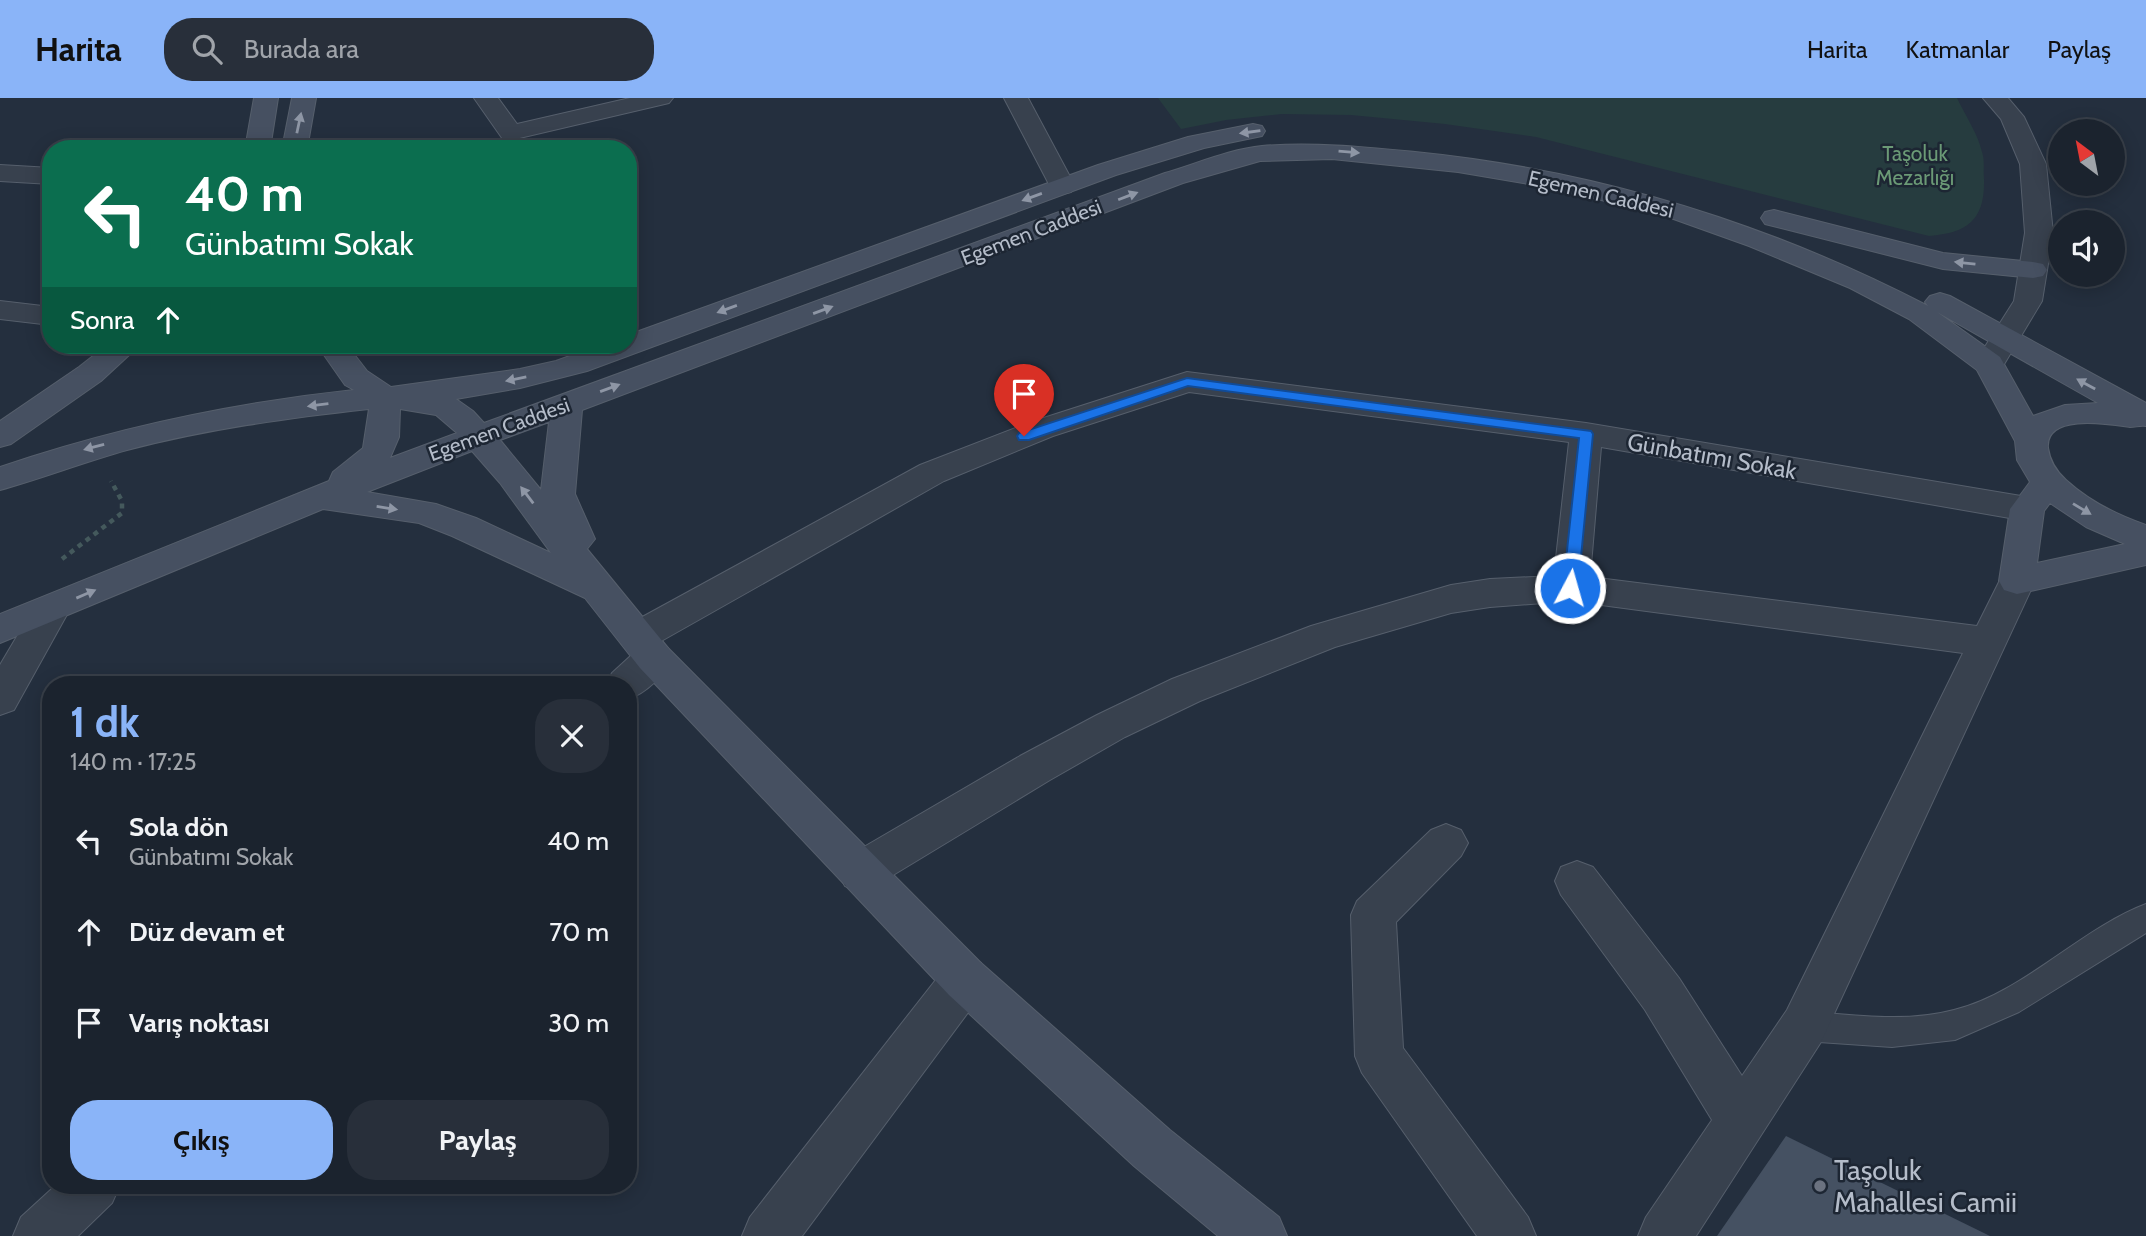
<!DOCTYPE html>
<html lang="tr">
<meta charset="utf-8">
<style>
:root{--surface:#1b232e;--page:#282f3a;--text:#f1f3f6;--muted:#a0a4aa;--line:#39404a;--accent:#8ab4f8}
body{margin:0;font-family:Cabin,sans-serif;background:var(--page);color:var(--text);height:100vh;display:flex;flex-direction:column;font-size:26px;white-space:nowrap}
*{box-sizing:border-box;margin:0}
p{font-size:23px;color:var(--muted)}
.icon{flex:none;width:38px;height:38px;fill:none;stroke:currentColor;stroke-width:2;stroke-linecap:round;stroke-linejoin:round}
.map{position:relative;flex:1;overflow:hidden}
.panel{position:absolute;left:42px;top:578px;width:595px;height:518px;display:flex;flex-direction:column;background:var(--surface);border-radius:28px;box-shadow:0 4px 18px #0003,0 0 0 2px var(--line)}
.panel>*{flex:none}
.hud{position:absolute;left:42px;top:42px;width:595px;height:214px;border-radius:28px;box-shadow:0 4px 18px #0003,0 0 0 2px var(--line);background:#0b6e4f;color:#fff;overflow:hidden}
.needle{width:46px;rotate:328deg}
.fabs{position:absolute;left:2048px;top:21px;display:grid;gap:14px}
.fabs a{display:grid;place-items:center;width:77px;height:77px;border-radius:50%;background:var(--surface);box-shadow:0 4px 18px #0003,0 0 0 2px var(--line);font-size:35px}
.pin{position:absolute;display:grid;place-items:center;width:60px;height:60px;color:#fff;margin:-72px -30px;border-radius:50% 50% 50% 0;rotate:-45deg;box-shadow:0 0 7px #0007}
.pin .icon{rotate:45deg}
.me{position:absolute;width:77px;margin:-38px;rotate:6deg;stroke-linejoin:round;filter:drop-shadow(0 0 5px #0008)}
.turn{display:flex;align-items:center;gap:24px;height:147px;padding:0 28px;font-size:32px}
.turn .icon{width:91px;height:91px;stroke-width:2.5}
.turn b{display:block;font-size:49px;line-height:60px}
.then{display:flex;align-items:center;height:66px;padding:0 28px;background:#0003;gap:14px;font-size:26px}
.round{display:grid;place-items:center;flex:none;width:74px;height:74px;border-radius:28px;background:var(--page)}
.overview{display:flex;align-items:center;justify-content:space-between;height:119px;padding:0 28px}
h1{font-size:42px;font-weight:800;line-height:52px;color:var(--accent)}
.primary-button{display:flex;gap:14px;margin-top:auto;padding:14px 28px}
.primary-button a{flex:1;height:80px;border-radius:28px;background:var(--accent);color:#111;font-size:28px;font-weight:800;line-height:80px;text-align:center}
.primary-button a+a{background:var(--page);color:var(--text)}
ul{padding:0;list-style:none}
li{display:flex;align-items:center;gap:21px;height:91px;padding:0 28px}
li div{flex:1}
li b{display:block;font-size:26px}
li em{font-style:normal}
header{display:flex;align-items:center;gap:42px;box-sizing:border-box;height:98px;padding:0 35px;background:var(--accent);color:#111}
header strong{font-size:33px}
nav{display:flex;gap:38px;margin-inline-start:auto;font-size:24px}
.search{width:490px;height:63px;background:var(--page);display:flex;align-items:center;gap:18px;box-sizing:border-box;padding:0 24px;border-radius:28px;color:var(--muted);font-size:26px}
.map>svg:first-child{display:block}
.green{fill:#263c3f}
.building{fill:#455162}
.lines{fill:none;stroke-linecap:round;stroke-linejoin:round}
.lane-casing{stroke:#565f6c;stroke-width:2}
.street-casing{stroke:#565f6c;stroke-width:2}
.secondary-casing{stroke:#565f6c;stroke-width:2}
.path{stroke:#44595c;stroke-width:4.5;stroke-dasharray:5 5;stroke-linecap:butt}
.lane{fill:#38414e;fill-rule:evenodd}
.street{fill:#38414e;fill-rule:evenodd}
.secondary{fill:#465061;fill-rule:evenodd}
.oneway{fill:#8e96a5}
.route{fill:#1a73e8;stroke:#114b97;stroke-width:2}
.worship-dot{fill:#6b7280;stroke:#1d2633;stroke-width:2.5}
.labels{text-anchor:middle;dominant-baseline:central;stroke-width:5;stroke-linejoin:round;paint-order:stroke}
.far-park-label{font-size:21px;fill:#6b9a76;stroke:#1d2633}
.far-street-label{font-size:21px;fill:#b4bcc9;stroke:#1d2633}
.street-label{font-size:24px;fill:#b4bcc9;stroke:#1d2633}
.near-poi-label{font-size:28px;fill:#b4bcc9;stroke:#1d2633;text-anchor:start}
</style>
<header>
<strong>Harita</strong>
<div class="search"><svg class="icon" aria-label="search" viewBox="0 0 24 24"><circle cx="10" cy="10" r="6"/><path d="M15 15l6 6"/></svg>Burada ara</div>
<nav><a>Harita</a><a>Katmanlar</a><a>Paylaş</a></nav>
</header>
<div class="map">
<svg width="2146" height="1138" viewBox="0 0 2146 1138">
<rect width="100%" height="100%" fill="#242f3e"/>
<path class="green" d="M1158 0H1957C1965 17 1978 36 1982 54 1985 62 1983 73 1984 81 1985 122 1968 135 1929 138L1536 39 1445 26 1351 17 1282 16 1226 22 1181 31Z"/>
<path class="building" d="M1786 1038 1990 1138H1717Z"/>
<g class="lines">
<g class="lane-casing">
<path id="lane" d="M2146 806V835L2019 914 1955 942 1892 949 1804 943 1793 938 1789 928 1793 918 1804 913C1853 917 1906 925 1954 912 2023 895 2080 831 2146 806Z"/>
</g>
<g class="street-casing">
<path id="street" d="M474 0H498L517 26 630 0H673L669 5 511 42 502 40Z
M1004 0H1028L1075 88 1071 94 1062 96 1053 94Z
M1983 0H2008L2024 19 2046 66 2053 135 2042 203 2000 273 1989 275 1978 273 1974 266 2014 203 2025 135 2020 66 2001 21Z
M0 67 51 70V86L0 83Z
M0 203 51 209V227L0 221Z
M1187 274 1586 325 2027 399 2039 403 2044 411 2039 419 2027 423 1601 349 1590 479 1977 528 2004 474 2017 470 2030 474 2035 483 1821 944 1696 1138H1638L1646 1119 1712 1022 1645 912 1561 797 1555 783 1561 769 1577 763 1593 769 1679 880 1742 978 1787 912 1963 555 1571 503 1490 509 1451 515 1335 549 1200 603 1125 639 1050 682 875 788 860 793 845 788 838 774 845 760 1020 658 1097 617 1172 581 1311 528 1451 487 1490 481 1554 478 1569 344 1189 294 1053 338 944 383 656 546 668 550 673 560C664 577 647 595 628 601V586H607L612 575 636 553 624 549 618 539 624 529 920 367 1031 324Z
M52 497 65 501 70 511 14 612 0 617V567L39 501Z
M1446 726 1461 732 1468 745 1461 758 1396 824 1403 950 1528 1119 1536 1138H1477L1362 975 1355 958 1351 817 1357 803 1431 732Z
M965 859 981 865 988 881 981 897 802 1138H742L750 1119 949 865Z
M56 1087H120L112 1105 78 1138H13L21 1119Z"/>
</g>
<g class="secondary-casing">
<path id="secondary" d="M254 0H278L270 51H245Z
M292 0H316L307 51H282Z
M1253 26 1262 28 1265 33 1262 38 1204 50 1116 77 587 273 520 290 456 301 473 313 484 325 1165 75C1196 66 1230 51 1262 48 1314 44 1363 49 1415 54 1595 72 1768 125 1928 208L1925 204 1930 198 1940 195 1950 198 2146 305V328C2140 327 2136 329 2130 329 2109 326 2045 315 2048 350 2050 364 2056 373 2066 382 2089 403 2117 417 2146 427V467L2017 496 2004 492 1999 483 2010 411 2030 384 2017 362 2015 343 1977 272 1909 221 1850 190 1749 148 1654 114 1535 87 1458 74 1332 61 1260 63 1183 85 582 312 575 396 595 441 587 451 668 550 981 865 1170 1032 1279 1119 1287 1138H1218L1134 1068 949 897 640 570 585 500 452 438 419 425 323 411 0 545V516L329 383 333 374 363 350 369 311C287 320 207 331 127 352 84 364 43 380 0 392V369C115 330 232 305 354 292L345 287 317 247H347L367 273 391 289 520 271 556 263 600 247H628V237L1098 67 1188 39ZM1937 214 2098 305 2065 307 2033 318 2000 259ZM400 311 436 317 457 335 390 360 399 339ZM549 324 541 392 500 342ZM472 353 500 385 551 455 476 420 436 406 367 394ZM2050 405 2086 429 2125 446 2037 465 2044 413Z
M1774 112 1943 155 2033 164 2043 166 2047 172 2043 178 2033 180 1943 171 1765 126 1761 120 1765 114Z
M107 247H140L101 283 11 346 0 349V323L79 269Z"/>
</g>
<path class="path" d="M62 461 122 415V403L111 383"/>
<use href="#lane" class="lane"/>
<use href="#street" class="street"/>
<use href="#secondary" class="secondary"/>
</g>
<defs><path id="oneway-solid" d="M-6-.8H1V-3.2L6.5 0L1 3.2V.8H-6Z" transform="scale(1.75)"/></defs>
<g class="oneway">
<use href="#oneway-solid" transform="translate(299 25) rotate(-78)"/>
<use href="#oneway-solid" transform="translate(1250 34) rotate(172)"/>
<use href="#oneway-solid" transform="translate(1349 54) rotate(5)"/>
<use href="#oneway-solid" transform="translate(1128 98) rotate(-21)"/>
<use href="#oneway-solid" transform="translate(1032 99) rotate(160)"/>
<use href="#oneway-solid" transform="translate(1965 165) rotate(-174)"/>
<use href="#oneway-solid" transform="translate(727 211) rotate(160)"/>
<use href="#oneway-solid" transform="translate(823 212) rotate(-20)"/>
<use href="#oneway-solid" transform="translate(516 281) rotate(169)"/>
<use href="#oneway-solid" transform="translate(2086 286) rotate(-151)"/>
<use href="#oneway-solid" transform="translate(610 290) rotate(-20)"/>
<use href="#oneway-solid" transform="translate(318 307) rotate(173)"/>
<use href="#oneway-solid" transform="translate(94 349) rotate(165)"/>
<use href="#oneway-solid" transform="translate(527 397) rotate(-127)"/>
<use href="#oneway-solid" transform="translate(387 410) rotate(9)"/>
<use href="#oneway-solid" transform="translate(2082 411) rotate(31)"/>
<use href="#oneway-solid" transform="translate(86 496) rotate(-23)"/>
</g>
<path class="route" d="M1187 280 1591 333 1593 336 1578 490 1570 495 1563 490 1579 340 1188 288 1029 342H1019L1017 338 1019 335Z"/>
<circle class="worship-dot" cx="1820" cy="1088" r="7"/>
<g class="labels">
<g class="far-park-label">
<text x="1915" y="55">Taşoluk<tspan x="1915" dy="24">Mezarlığı</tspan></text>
</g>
<g class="far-street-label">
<text transform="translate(1601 96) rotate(13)">Egemen Caddesi</text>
<text transform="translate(1031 134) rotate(-21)">Egemen Caddesi</text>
<text transform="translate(499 331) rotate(-20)">Egemen Caddesi</text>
</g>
<g class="street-label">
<text transform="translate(1712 358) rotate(10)">Günbatımı Sokak</text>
</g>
<g class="near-poi-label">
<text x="1834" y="1072">Taşoluk<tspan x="1834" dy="32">Mahallesi Camii</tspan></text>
</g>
</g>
</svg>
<div class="fabs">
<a><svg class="needle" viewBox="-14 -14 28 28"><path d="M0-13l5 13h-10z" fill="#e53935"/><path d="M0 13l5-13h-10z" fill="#a0a4aa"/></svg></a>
<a><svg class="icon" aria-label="sound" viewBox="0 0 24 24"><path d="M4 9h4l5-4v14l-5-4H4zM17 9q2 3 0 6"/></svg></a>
</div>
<div class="pin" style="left:1024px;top:338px;background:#d93025"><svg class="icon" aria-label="arrive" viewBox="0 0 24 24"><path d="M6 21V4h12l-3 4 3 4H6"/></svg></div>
<svg class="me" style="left:1570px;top:490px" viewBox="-20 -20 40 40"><circle r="17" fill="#1a73e8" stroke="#fff" stroke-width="3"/><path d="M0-11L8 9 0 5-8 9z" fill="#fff"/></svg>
<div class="hud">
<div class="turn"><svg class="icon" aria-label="left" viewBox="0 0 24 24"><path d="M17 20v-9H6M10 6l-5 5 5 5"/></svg><div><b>40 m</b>Günbatımı Sokak</div></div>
<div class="then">Sonra<svg class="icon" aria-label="ahead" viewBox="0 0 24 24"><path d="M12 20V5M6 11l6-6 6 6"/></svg></div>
</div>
<section class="panel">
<div class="overview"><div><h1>1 dk</h1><p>140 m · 17:25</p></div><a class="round"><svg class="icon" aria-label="close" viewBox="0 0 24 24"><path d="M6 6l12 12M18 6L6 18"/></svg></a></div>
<ul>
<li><svg class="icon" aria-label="left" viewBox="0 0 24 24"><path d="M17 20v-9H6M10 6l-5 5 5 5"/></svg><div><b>Sola dön</b><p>Günbatımı Sokak</p></div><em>40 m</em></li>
<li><svg class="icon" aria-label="ahead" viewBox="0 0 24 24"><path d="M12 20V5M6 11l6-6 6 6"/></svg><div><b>Düz devam et</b></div><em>70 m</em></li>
<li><svg class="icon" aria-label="arrive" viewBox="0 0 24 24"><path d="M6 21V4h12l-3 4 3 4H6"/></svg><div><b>Varış noktası</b></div><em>30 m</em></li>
</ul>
<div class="primary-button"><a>Çıkış</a><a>Paylaş</a></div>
</section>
</div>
